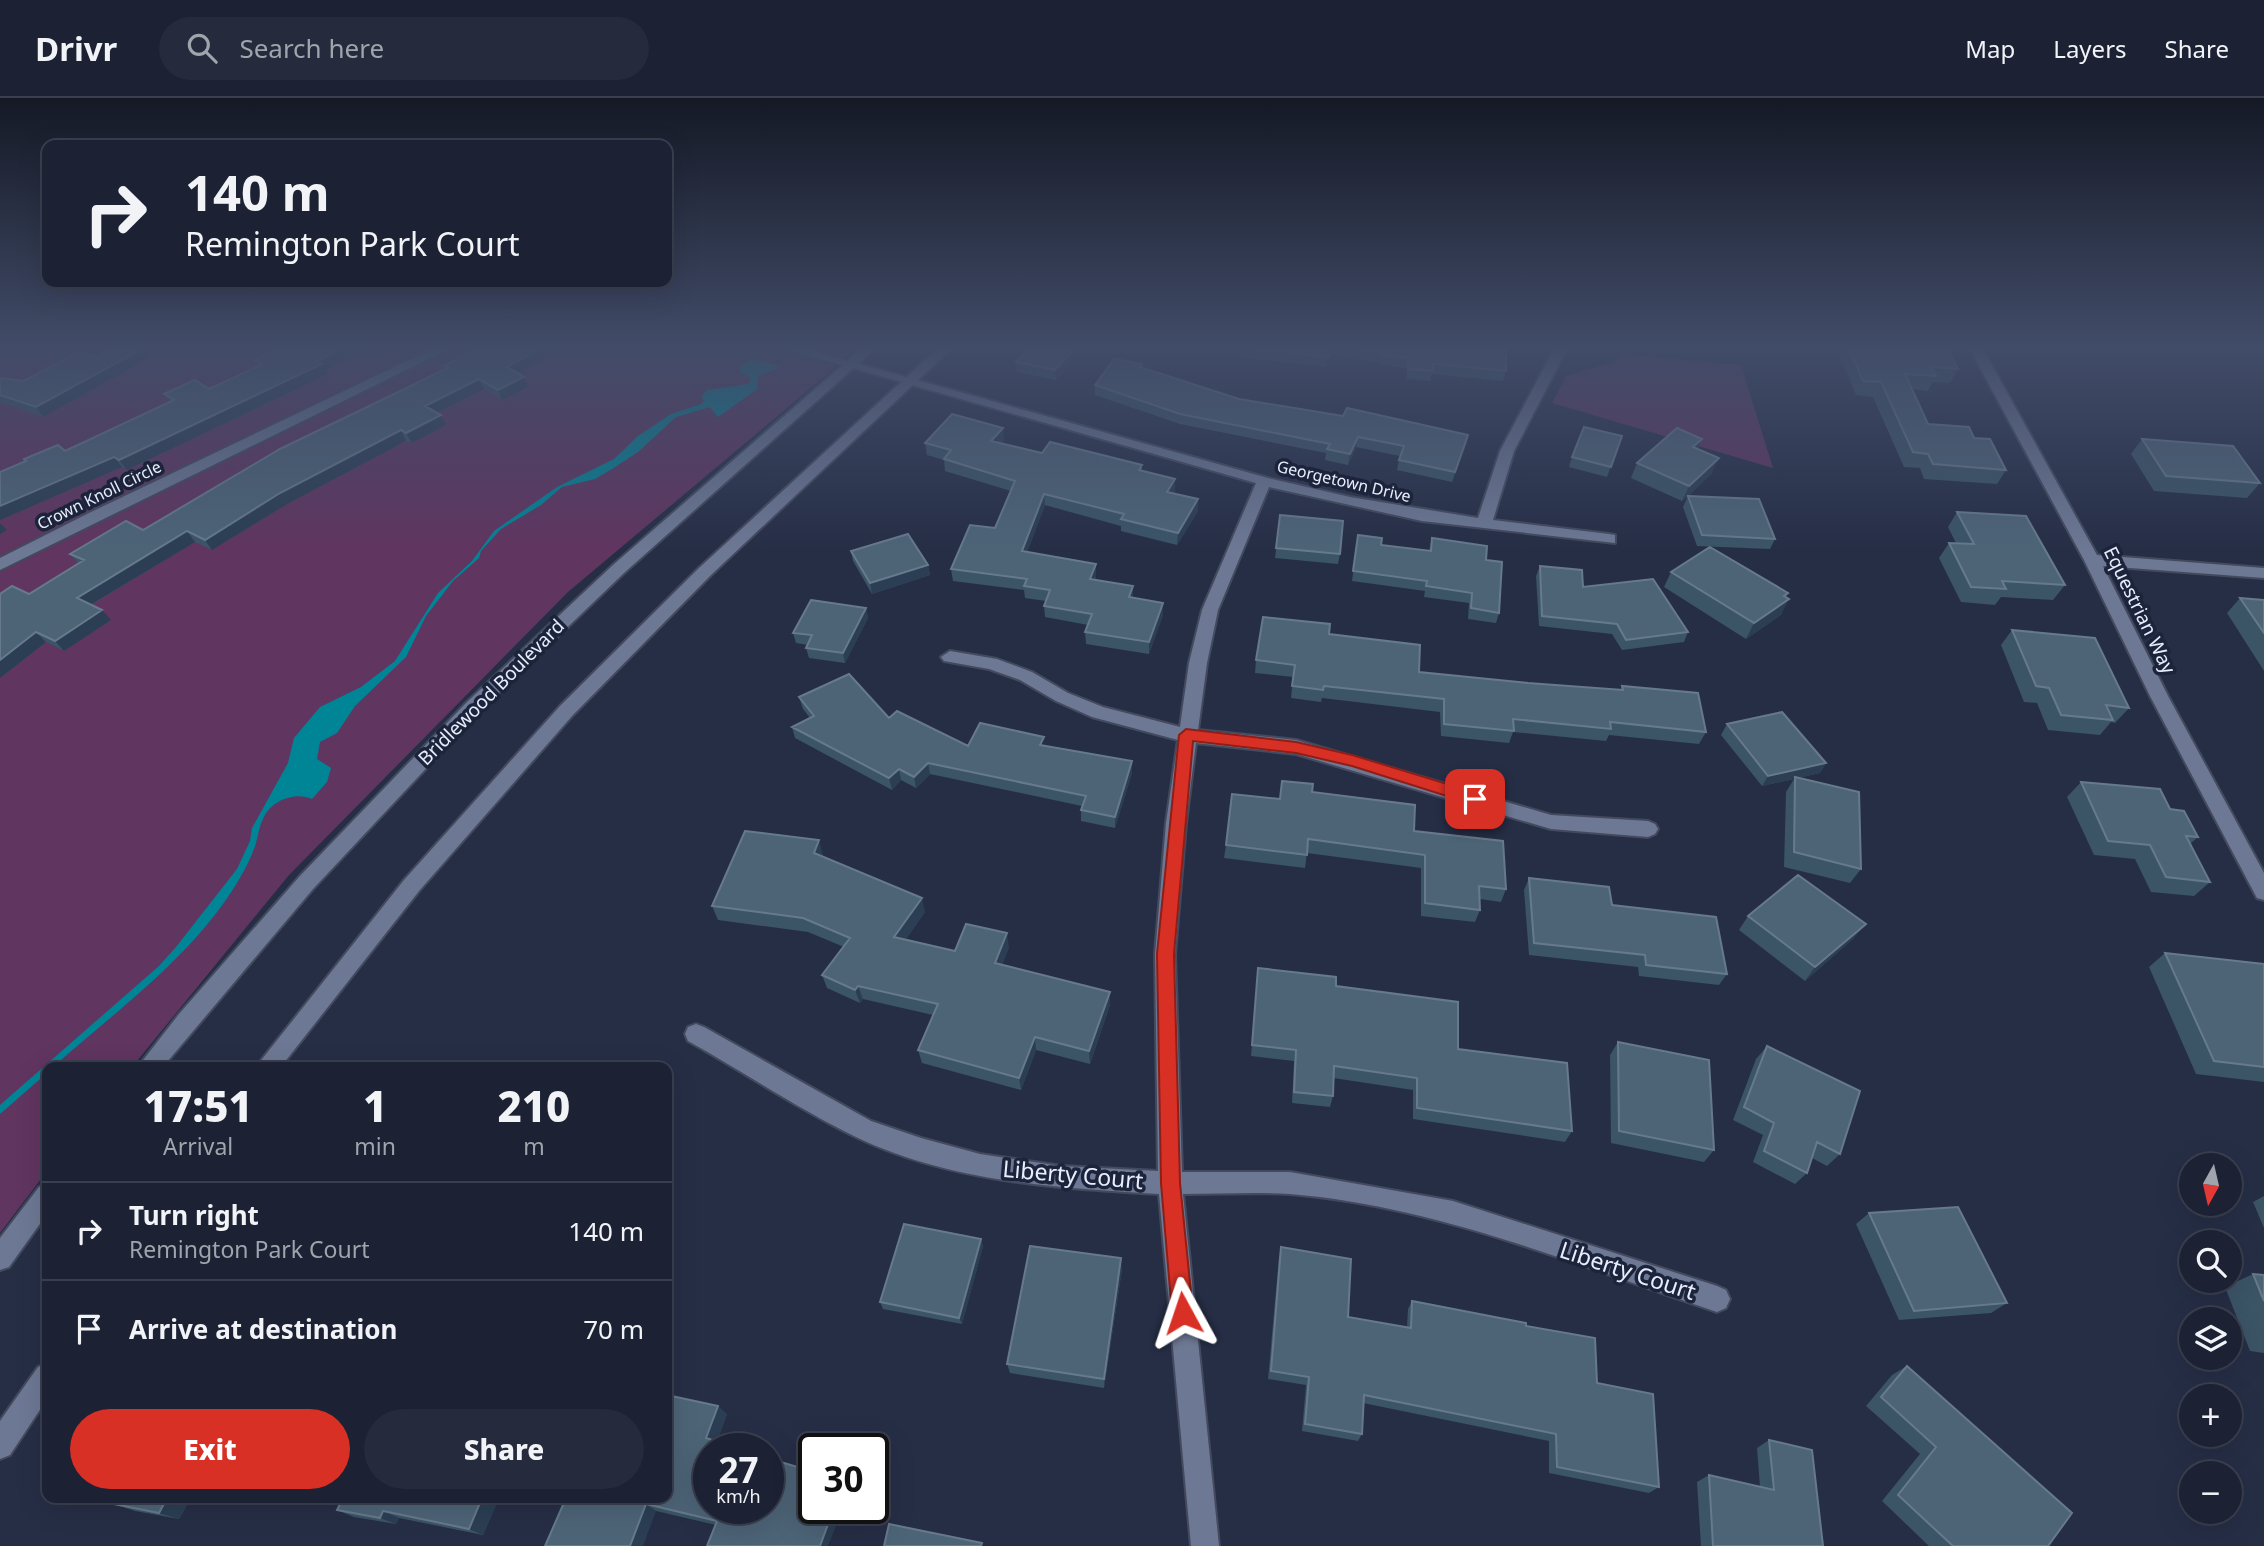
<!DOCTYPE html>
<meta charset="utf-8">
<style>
:root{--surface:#1c2234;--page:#252a3c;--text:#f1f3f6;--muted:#a0a4ac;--line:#3a3f4f;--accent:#d93025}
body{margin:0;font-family:"Noto Sans",sans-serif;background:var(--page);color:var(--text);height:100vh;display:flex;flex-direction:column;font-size:26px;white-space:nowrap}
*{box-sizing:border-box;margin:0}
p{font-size:23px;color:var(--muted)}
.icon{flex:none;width:38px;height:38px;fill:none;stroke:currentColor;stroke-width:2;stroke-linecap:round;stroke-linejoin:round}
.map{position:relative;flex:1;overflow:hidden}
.details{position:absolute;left:42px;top:964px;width:630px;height:441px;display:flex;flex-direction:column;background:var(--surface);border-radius:14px;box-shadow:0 7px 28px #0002,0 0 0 2px var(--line)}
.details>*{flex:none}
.guide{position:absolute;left:42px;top:42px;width:630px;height:147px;border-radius:14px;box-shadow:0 7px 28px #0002,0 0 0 2px var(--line);background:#1c2234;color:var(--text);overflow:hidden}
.needle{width:46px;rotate:188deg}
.buttons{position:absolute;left:2179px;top:1055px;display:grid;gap:14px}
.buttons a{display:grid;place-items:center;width:63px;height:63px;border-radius:50%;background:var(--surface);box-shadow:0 7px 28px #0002,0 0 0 2px var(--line);font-size:35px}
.speed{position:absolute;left:693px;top:1335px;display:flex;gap:14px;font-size:35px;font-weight:700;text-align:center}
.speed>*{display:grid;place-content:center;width:91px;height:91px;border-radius:50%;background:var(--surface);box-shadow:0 7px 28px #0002,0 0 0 2px var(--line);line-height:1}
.speed small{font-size:18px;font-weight:400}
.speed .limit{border:4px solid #111;border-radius:10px;background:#fff;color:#111}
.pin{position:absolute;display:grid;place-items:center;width:60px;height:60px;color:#fff;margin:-30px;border-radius:14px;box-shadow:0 4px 10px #0006}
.me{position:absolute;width:77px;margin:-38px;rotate:355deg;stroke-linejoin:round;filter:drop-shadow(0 0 5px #0008)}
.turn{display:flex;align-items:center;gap:24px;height:147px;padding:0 28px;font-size:32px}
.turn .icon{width:91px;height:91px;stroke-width:2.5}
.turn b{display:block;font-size:49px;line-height:60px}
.eta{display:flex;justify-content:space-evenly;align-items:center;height:119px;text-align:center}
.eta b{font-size:42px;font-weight:800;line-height:49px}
.action{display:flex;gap:14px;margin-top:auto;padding:14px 28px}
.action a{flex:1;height:80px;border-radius:42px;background:var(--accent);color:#fff;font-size:28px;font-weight:800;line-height:80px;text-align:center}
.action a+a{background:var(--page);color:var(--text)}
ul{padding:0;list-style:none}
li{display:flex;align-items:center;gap:21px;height:98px;padding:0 28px;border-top:2px solid var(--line)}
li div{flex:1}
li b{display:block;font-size:26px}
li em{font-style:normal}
header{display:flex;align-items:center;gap:42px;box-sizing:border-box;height:98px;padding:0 35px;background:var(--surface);border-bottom:2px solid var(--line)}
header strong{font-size:33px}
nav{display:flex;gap:38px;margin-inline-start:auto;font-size:24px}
.search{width:490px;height:63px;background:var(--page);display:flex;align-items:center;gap:18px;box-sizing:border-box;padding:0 24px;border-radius:38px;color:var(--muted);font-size:26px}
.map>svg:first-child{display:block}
.green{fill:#603560}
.water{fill:#008597}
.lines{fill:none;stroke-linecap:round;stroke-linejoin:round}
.minor-casing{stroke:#434a5e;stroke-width:4}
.secondary-casing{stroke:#434a5e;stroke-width:4}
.minor{fill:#6d7894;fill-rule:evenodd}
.secondary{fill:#6d7894;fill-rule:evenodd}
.wall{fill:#3b5466}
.shaded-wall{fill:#2b3e53}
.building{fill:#4d6477;stroke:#667a8c;stroke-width:2}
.route{fill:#d93025;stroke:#8d1f18;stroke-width:2}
.labels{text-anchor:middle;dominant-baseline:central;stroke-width:7;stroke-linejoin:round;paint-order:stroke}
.far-street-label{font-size:16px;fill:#e7edfd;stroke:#1c243b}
.street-label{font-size:19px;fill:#e7edfd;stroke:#1c243b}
.near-street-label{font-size:23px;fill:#e7edfd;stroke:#1c243b}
</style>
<header>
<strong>Drivr</strong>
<div class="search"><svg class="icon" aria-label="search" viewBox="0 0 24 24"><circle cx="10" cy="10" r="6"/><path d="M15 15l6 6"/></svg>Search here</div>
<nav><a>Map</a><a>Layers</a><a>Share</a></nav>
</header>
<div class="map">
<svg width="2264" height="1448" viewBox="0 0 2264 1448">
<rect width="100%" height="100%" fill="#262e46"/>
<path class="green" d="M0 251H857L568 494 289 777 132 969 47 970V1073L0 1135Z
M1624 256 1741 267 1773 370 1552 305 1566 278 1611 265Z"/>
<path class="water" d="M759 262 781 269 758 278 757 291 718 319 710 309 676 319 638 354 612 371 595 381 562 389 541 407 501 431 481 453 479 460 453 483 426 518 406 559 355 608 337 635 320 644 317 661 331 670 327 684 312 701C295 693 270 703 263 721 258 731 258 741 254 751 250 762 243 775 237 785 192 859 117 912 53 969L47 970V975L0 1016V1007L159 868 176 849 237 771 250 743 252 730 288 665 294 640 320 609 361 589 395 563 438 495 472 463 494 433 557 389 614 361 638 338 671 316 701 306 704 303 701 299 707 292 748 286 751 280 740 274V269L749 262Z"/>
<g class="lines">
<g class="minor-casing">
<path id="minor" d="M432 251H449L0 472V460L89 415Z
M786 251H806L1268 380 1350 399 1478 420 1500 353 1554 251H1567L1514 353 1493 422 1609 436 1615 437V445L1422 423 1269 389 1218 512 1207 565 1198 632 1296 642 1551 717 1648 723 1655 726 1658 731 1655 736 1648 739 1551 731 1296 656 1196 645 1186 725 1175 856 1182 1074H1290L1453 1103 1717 1188 1726 1192 1730 1201 1726 1210 1717 1214C1579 1168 1437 1108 1290 1096 1255 1094 1218 1096 1183 1096L1219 1448H1191L1159 1096C1057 1090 950 1084 856 1039 798 1011 744 974 688 943L685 936 688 929 696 926 704 929 871 1023 921 1040 980 1056 1061 1068 1158 1073 1155 856 1166 725 1178 642 1092 619 1056 603 1020 582 989 571 944 563 941 559 950 553 997 561 1032 574 1068 595 1103 609 1180 629 1189 565 1202 512 1256 385Z
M1970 251H1983L2097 457 2264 470V480L2103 468 2168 598 2264 775V802L2257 800 2150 598 2084 462Z"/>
</g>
<g class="secondary-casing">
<path id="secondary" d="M861 251H875L624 475 479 614 313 791 162 970H137L179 916 299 779 467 604 613 467Z
M937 251H951L711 477 572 618 419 793 280 970H255L404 782 560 608 699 470Z
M47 1086V1116L9 1169 0 1172V1140L39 1089Z
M47 1265V1301L10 1357 0 1361V1323L38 1269Z"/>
</g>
<use href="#minor" class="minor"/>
<use href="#secondary" class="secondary"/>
</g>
<path class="wall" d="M278 251H366L325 272 328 276 127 372 122 369 0 422V374L65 353 170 304 164 296 209 291 258 268 255 262Z
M474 251H560L518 276 528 289 502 302 484 291 437 315 441 317 446 327 412 345 406 343 287 406 212 452 195 444 91 507 111 522 64 553 46 544 0 580 29 496 79 466 70 456 143 432 446 272 444 268Z
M1241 251H1506V273L1503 283 1432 276 1430 283 1406 281 1407 270 1380 267V265L1331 257 1326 269 1240 259Z
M1662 251H1718L1716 257 1663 254Z
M1837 251H1948L1958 271 1950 285 1933 284 1928 293 1912 291 1928 326 1974 340 2006 372 1997 386 1924 381 1920 370 1904 369 1873 299 1856 297Z
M151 259 43 319 0 304V280L24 283 98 260Z
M1075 261 1056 282 1017 274 1016 264Z
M1142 266V269L1239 301 1343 318 1468 337 1466 347 1452 384 1397 372 1400 358 1356 349 1348 367 1325 362 1326 355 1180 326 1095 297V287Z
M1622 338 1607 379 1569 369 1572 359Z
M1702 341 1698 351 1712 375 1688 398 1775 441 1770 451 1697 448 1683 409 1688 398 1682 403 1631 380 1637 365Z
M2142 341 2260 385 2247 400 2154 393 2131 356Z
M1004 342 1001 345 1042 355 1142 367V373L1175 393 1173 395 1198 401V413L1177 447 1121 433V428L1045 407 1027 454 1096 466V478L1095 482 1133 500 1163 517 1149 556 1086 546 1085 534 1088 527 1045 519 1044 508 1046 503 1025 500 1024 492 953 483 951 471 995 430 1011 393 945 373 944 362 927 357 925 345Z
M1957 414 2065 487 2053 502 2001 499 1995 507 1961 504 1939 460 1949 445H1956L1948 429Z
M1280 417 1340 456 1338 466 1275 460Z
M1358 437 1381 447 1429 453 1432 440 1486 462 1499 515 1496 525 1468 521 1469 505 1424 499 1425 493 1352 483Z
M851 453 928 467 930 477 872 496 853 463Z
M1540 468 1583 489 1688 534 1684 544 1622 552 1612 536 1539 528 1536 478Z
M1671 474 1786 500 1781 517 1746 541 1664 489Z
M2240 500 2264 502V573L2227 515Z
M866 510 868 520 845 565 809 560 806 550 808 547 796 545 793 535Z
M2012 532 2129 610 2115 625 2111 624 2100 637 2048 632 2037 605 2024 604 2001 547Z
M1329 536 1419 574 1528 585 1621 592 1622 588 1706 634 1699 646 1609 637 1606 643 1513 634 1509 645 1441 638 1440 614 1322 600 1321 604 1291 600 1293 579 1255 575 1256 562Z
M799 599 889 620 968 648H1045L1132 675 1115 730 1081 723V712L1082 708 930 676 916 690 901 682 892 692 795 640 792 629 810 620 803 611Z
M1727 626 1826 665 1820 675 1798 680 1861 771 1850 785 1784 769 1786 694 1794 681 1762 688 1721 637Z
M2081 684 2198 739 2190 746 2210 784 2194 798 2151 794 2135 761 2094 757 2067 699Z
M1312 694 1414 733 1506 791 1501 804 1480 801V812L1475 824 1421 818V770L1307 755 1305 770 1224 760 1226 747 1280 701Z
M823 757 822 759 925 814 906 841 955 853 1009 849 1002 867 1110 894V907L1090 966 1036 952 1021 992 922 965 918 952 933 917 863 901 860 905 827 890 822 877 844 849 808 834 718 822 712 808Z
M1529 780 1612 807 1727 876 1719 887 1639 878 1638 869 1529 857 1524 792Z
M1748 818 1854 840 1805 883 1739 832Z
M2165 855 2264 866V984L2196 976 2149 869Z
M1258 870 1336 888 1458 951 1572 1033 1565 1044 1413 1021V992L1333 980V998L1330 1009 1292 1005 1294 963 1251 958Z
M1618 944 1714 1052 1704 1064 1611 1045 1610 957Z
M1767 948 1840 1056 1827 1068 1812 1060 1807 1075 1795 1086 1753 1064 1763 1037 1733 1022 1756 961Z
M2264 1098V1130L2253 1104Z
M1869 1115 2007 1205 1991 1215 1899 1222 1856 1126Z
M981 1141 983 1148 962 1226 883 1211 880 1204Z
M1281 1149 1348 1219 1407 1229 1408 1211 1412 1203 1526 1228 1597 1285 1659 1389 1649 1395 1549 1375V1343L1363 1305 1362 1336 1358 1343 1302 1333 1306 1287 1268 1281 1279 1159Z
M1122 1171 1104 1290 1010 1275 1007 1266Z
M2253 1176 2264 1177V1255L2250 1253 2225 1189Z
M1907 1268 2048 1448H1929L1882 1403 1920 1356 1866 1308 1892 1277Z
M727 1316 717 1343 768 1410 716 1427 656 1413 566 1400Z
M1769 1342 1823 1448H1701L1697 1384 1709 1377 1760 1389 1757 1350Z
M118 1400H191L179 1421 135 1413 114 1406Z
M343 1400H499L483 1437 399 1420 396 1426 354 1419 337 1412Z"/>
<path class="shaded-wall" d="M142 251H145L151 259 43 319 36 309Z
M341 251H366L325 272 328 276 127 372 119 362Z
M539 251H560L511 279 507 269Z
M1074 251 1075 261 1056 282 1055 272Z
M1331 251V257L1326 269 1328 259Z
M524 279 528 289 502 302 498 292Z
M479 281 484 291 430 318 425 308Z
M441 317 446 327 412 345 406 335Z
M1003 330 1004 342 993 355 991 343Z
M401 332 406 343 287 406 212 452 205 442 280 395Z
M1468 337 1466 347 1452 384 1455 374Z
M1358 339 1356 349 1348 367 1350 356Z
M1702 341 1695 356 1693 349Z
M114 359 122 369 0 422V408Z
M1719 360 1712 375 1682 403 1689 388Z
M1175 381V393L1167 406V394Z
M1044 396 1045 407 1023 465 1022 453Z
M1198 401V413L1177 447 1178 435Z
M0 425 7 432 0 436Z
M187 433 195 444 85 510 77 500Z
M1096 466V478L1090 493V481Z
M928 467 930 477 872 496 870 485Z
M1133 488V500L1129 499Z
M1788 495 1783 506 1789 501 1781 517 1746 541 1754 525Z
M1163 505V517L1149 556V544Z
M866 510 868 520 845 565 843 555Z
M102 512 111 522 64 553 55 543Z
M36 534 46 544 0 580V562Z
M1132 663V675L1115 730V719Z
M928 665 930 676 916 690 914 679Z
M1826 665 1820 675 1762 688 1768 678Z
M899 671 901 682 892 692 889 680Z
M819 742 823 757 818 770 814 755Z
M922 800 925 814 898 852 894 839Z
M1866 826 1854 840 1805 883 1815 869Z
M1007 835 1009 849 997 879 995 865Z
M858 888 863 901 860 905 855 892Z
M1110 894V907L1090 966 1089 953Z
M1035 939 1036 952 1021 992 1019 980Z
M981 1141 983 1148 962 1226 959 1220Z
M1121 1160 1122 1171 1104 1290V1281Z
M718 1308 727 1316 715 1348 706 1340Z
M167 1400H191L179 1421 159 1415Z
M482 1400H499L483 1437 469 1431Z
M646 1406 656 1413 643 1448H630Z
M834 1410H843L828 1448H820Z
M383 1413 399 1420 396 1426 380 1420Z"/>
<path class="building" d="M106 251H142L36 309 0 297V280L24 283 78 254 98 260Z
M278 251H341L317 263 322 266 119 362 114 359 0 408V374L26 363 24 361 58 347 65 353 174 302 164 296 195 282 209 291 263 266 255 262Z
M474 251H539L507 269 524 279 498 292 479 281 425 308 441 317 406 335 401 332 280 395 205 442 187 433 77 500 102 512 55 543 36 534 0 562V496L12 488 29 496 84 462 70 456 126 423 143 432 280 351 448 270 444 268Z
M1027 251H1074L1055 272 1016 264Z
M1253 251H1331L1328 259Z
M1355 251H1506V273L1433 266 1432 273 1408 271V260L1381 257 1382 254Z
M1849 251H1948L1958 271 1931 269 1936 278 1905 276 1928 326 1969 329 1974 340 1990 341 2006 372 1933 366 1928 356 1913 354 1881 284 1863 283Z
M1114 261 1142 266 1140 269 1239 301 1343 318 1347 310 1468 337 1455 374 1399 362 1404 348 1358 339 1350 356 1327 351 1330 346 1180 316 1095 287Z
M952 316 1003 330 991 343 1042 355 1050 344 1142 367 1139 372 1175 381 1167 394 1198 401 1178 435 1121 421 1124 416 1044 396 1022 453 1096 466 1090 481 1133 488 1129 499 1163 505 1149 544 1085 534 1092 516 1044 508 1050 492 1024 488 1027 481 951 471 970 427 995 430 1015 383 944 361 951 352 925 345Z
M1584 329 1622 338 1611 369 1572 359Z
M1677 330 1702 341 1693 349 1719 360 1689 388 1637 365Z
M2142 341 2233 348 2260 385 2166 378Z
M1688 398 1759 401 1775 441 1702 437Z
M1957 414 2026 418 2065 487 2002 483 2006 491 1971 489 1949 445 1974 446Z
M1280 417 1343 423 1340 456 1276 450Z
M908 436 928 467 870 485 851 453Z
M1358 437 1382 440 1381 447 1431 453 1432 440 1487 448 1486 462 1502 464 1499 515 1471 510 1472 495 1426 488 1427 483 1353 473Z
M1710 449 1788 495 1784 498 1789 501 1754 525 1671 474Z
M1540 468 1582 472 1583 489 1653 481 1688 534 1626 542 1617 526 1542 518Z
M2240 500 2264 502V535Z
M811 502 866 510 843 555 806 550 812 537 793 535Z
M1263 519 1330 526 1329 536 1420 547 1419 574 1528 585 1623 592 1622 588 1698 595 1706 634 1610 624 1611 631 1513 621 1514 633 1444 626V601L1324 588 1323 592 1292 588 1295 567 1256 562Z
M2012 532 2095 540 2129 610 2106 607 2113 622 2061 617 2049 590 2036 588Z
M849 576 889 620 897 613 968 648 980 625 1044 639 1040 647 1132 663 1115 719 1081 712 1086 698 928 665 914 679 899 671 889 680 792 629 814 618 799 599Z
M1782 614 1826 665 1768 678 1727 626Z
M1795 679 1859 694 1861 771 1794 754Z
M1282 683 1313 686 1312 694 1415 707 1414 733 1503 743 1506 791 1479 788 1480 812 1425 805V757L1308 741 1307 757 1226 747 1232 696 1280 701Z
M2081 684 2160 691 2170 711 2184 713 2198 739 2186 738 2210 784 2166 779 2150 747 2108 743Z
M745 733 819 742 814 755 922 800 894 839 955 853 966 826 1007 835 995 865 1110 894 1089 953 1035 939 1019 980 918 952 938 906 858 888 855 892 822 877 850 840 803 820 712 808Z
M1798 777 1866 826 1815 869 1748 818Z
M1529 780 1609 789 1612 807 1716 819 1727 876 1646 867 1645 857 1534 845Z
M2165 855 2264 866V969L2214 963Z
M1258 870 1336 879V888L1458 904V951L1567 965 1572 1033 1417 1010V980L1334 968 1333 998 1294 994 1296 952 1252 947Z
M1618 944 1709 962 1714 1052 1619 1033Z
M1767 948 1860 993 1840 1056 1817 1044 1807 1075 1764 1053 1774 1025 1744 1009Z
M1958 1109 2007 1205 1914 1213 1869 1115Z
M904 1126 981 1141 959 1220 880 1204Z
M1030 1148 1121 1160 1104 1281 1007 1266Z
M1281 1149 1351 1161 1348 1219 1411 1230 1412 1203 1526 1225V1228L1595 1240 1597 1285 1653 1296 1659 1389 1557 1369 1556 1336 1364 1297 1362 1336 1305 1326 1309 1279 1271 1273Z
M2253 1176 2264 1177V1203Z
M1907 1268 2072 1415 2048 1448H1953L1898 1397 1936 1349 1881 1299Z
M667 1297 718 1308 706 1340 741 1351H709V1410H768V1360L814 1374V1410H834L820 1448H707L717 1423 646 1406 630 1448H545L566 1400H667Z
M1769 1342 1812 1352 1823 1448H1713L1709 1377 1774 1392Z
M118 1400H167L159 1415 114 1406Z
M343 1400H482L469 1431 383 1413 380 1420 337 1412Z
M889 1426 982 1445 981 1448H884Z"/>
<linearGradient id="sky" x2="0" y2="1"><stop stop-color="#151926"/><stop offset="0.55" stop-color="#414c68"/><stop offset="1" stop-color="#414c68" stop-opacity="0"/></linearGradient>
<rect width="2264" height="453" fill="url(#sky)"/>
<path class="route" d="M1186 631 1296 644 1352 657 1480 696 1483 701 1475 707 1352 668 1296 655 1193 643 1174 856 1180 1085 1193 1215 1190 1222 1183 1225 1175 1222 1172 1215 1161 1085 1157 856 1179 637Z"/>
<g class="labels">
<g class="far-street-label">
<text transform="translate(1344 383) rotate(13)">Georgetown Drive</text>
<text transform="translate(99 397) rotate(-26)">Crown Knoll Circle</text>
</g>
<g class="street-label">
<text transform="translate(2140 512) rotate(64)">Equestrian Way</text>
<text transform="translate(491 594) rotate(-45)">Bridlewood Boulevard</text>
</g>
<g class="near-street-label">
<text transform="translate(1073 1076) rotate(5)">Liberty Court</text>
<text transform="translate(1628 1172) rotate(18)">Liberty Court</text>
</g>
</g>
</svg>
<div class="buttons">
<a><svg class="needle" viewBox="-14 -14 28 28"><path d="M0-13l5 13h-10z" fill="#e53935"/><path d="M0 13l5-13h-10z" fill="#a0a4ac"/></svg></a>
<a><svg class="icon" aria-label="search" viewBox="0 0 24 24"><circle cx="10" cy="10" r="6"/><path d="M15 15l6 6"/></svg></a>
<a><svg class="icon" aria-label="layers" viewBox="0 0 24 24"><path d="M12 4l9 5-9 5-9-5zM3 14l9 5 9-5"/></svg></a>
<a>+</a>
<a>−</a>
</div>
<div class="speed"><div>27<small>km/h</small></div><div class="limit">30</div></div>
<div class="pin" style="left:1475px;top:701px;background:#d93025"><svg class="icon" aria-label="arrive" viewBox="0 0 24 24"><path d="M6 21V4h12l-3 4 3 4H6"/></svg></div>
<svg class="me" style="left:1183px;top:1215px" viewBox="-20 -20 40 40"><path d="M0-17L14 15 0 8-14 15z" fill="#d93025" stroke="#fff" stroke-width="4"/></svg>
<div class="guide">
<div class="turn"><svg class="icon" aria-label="right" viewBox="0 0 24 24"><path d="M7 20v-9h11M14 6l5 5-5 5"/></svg><div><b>140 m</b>Remington Park Court</div></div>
</div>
<section class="details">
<div class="eta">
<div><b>17:51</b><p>Arrival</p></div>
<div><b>1</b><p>min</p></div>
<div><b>210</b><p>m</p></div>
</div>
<ul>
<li><svg class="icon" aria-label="right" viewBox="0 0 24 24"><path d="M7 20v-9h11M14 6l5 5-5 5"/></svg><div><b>Turn right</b><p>Remington Park Court</p></div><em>140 m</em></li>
<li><svg class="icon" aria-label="arrive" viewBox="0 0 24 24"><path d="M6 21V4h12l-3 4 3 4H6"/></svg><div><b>Arrive at destination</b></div><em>70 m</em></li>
</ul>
<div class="action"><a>Exit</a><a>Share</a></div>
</section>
</div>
